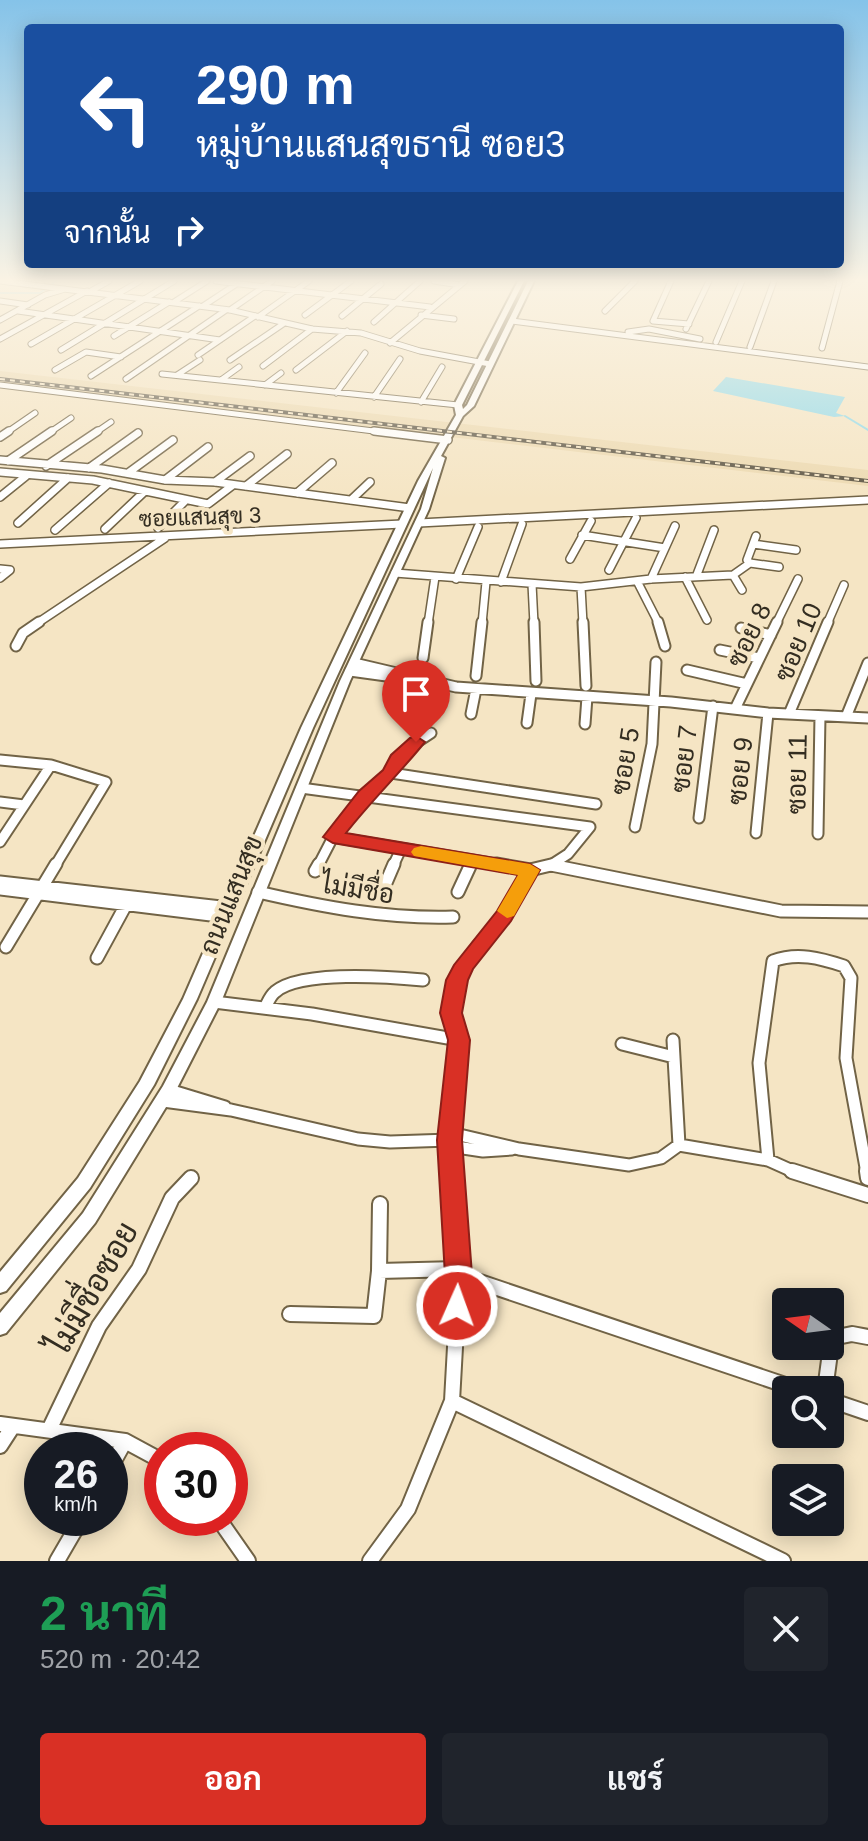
<!DOCTYPE html>
<html lang="th">
<meta charset="utf-8">
<style>
:root{--surface:#171b24;--page:#20242c;--text:#f1f3f6;--muted:#9ea1a6;--accent:#d93025}
body{margin:0;font-family:Arial,Sarabun,sans-serif;background:var(--page);color:var(--text);height:100vh;display:flex;flex-direction:column;font-size:30px;white-space:nowrap}
*{box-sizing:border-box;margin:0}
p{font-size:26px;color:var(--muted)}
.icon{flex:none;width:44px;height:44px;fill:none;stroke:currentColor;stroke-width:2;stroke-linecap:round;stroke-linejoin:round}
.map{position:relative;height:1561px;overflow:hidden}
.panel{display:flex;flex-direction:column;background:var(--surface);flex:1}
.panel>*{flex:none}
.guide{position:absolute;left:24px;top:24px;width:820px;height:244px;border-radius:8px;box-shadow:0 4px 20px #0003;background:#1a4fa0;color:#fff;overflow:hidden}
.needle{width:52px;rotate:284deg}
.controls{position:absolute;left:772px;top:1288px;display:grid;gap:16px}
.controls a{display:grid;place-items:center;width:72px;height:72px;border-radius:8px;background:var(--surface);box-shadow:0 4px 20px #0003;font-size:40px}
.speed{position:absolute;left:24px;top:1432px;display:flex;gap:16px;font-size:40px;font-weight:700;text-align:center}
.speed>*{display:grid;place-content:center;width:104px;height:104px;border-radius:50%;background:var(--surface);box-shadow:0 4px 20px #0003;line-height:1}
.speed small{font-size:20px;font-weight:400}
.speed .limit{border:12px solid #d22;background:#fff;color:#111}
.pin{position:absolute;display:grid;place-items:center;width:68px;height:68px;color:#fff;margin:-82px -34px;border-radius:50% 50% 50% 0;rotate:-45deg;box-shadow:0 0 8px #0007}
.pin .icon{rotate:45deg}
.me{position:absolute;width:88px;margin:-44px;rotate:2deg;stroke-linejoin:round;filter:drop-shadow(0 0 6px #0008)}
.turn{display:flex;align-items:center;gap:28px;height:168px;padding:0 40px;font-size:36px}
.turn .icon{width:104px;height:104px;stroke-width:2.5}
.turn b{display:block;font-size:56px;line-height:68px}
.then{display:flex;align-items:center;height:76px;padding:0 40px;background:#0003;gap:16px;font-size:30px}
.round{display:grid;place-items:center;flex:none;width:84px;height:84px;border-radius:8px;background:var(--page)}
.head{display:flex;align-items:center;justify-content:space-between;height:136px;padding:0 40px}
h1{font-size:48px;font-weight:700;line-height:60px;color:#1e9e55}
.button{display:flex;gap:16px;margin-top:auto;padding:16px 40px}
.button a{flex:1;height:92px;border-radius:8px;background:var(--accent);color:#fff;font-size:32px;font-weight:700;line-height:92px;text-align:center}
.button a+a{background:var(--page);color:var(--text)}
.map>svg:first-child{display:block}
.built{fill:#eddab2}
.water{fill:#92daea}
.lines{fill:none;stroke-linecap:round;stroke-linejoin:round}
.stream{stroke:#92daea;stroke-width:2}
.minor-far4-casing{stroke:#716346;stroke-width:7}
.minor-far3-casing{stroke:#716346;stroke-width:10}
.minor-far2-casing{stroke:#716346;stroke-width:13}
.minor-far1-casing{stroke:#716346;stroke-width:15}
.minor-casing{stroke:#716346;stroke-width:18}
.secondary-casing{stroke:#716346;stroke-width:4}
.minor-far4{stroke:#fff;stroke-width:5}
.minor-far3{stroke:#fff;stroke-width:7}
.minor-far2{stroke:#fff;stroke-width:9}
.minor-far1{stroke:#fff;stroke-width:11}
.minor{stroke:#fff;stroke-width:14}
.secondary{fill:#fff;fill-rule:evenodd}
.rail-casing{stroke:#5d5544;stroke-width:4}
.rail{stroke:#f5e5c4;stroke-width:2;stroke-dasharray:5;stroke-linecap:butt}
.route{fill:#d93025;stroke:#8d1f18;stroke-width:2}
.slow{fill:#f59e0b}
.labels{text-anchor:middle;dominant-baseline:central;stroke-width:8;stroke-linejoin:round;paint-order:stroke}
.far-street-label{font-size:22px;fill:#332d21;stroke:#f5e5c4}
.street-label{font-size:26px;fill:#332d21;stroke:#f5e5c4}
.near-street-label{font-size:32px;fill:#332d21;stroke:#f5e5c4}
</style>
<div class="map">
<svg width="868" height="1561" viewBox="0 0 868 1561">
<rect width="100%" height="100%" fill="#f5e5c4"/>
<path class="built" d="M0 371 868 470V486L0 384Z"/>
<path class="water" d="M726 377 845 397 836 413 845 416 834 417 713 391Z"/>
<g class="lines">
<path class="stream" d="M0 293H40L56 281
M845 416 868 430"/>
<g class="minor-far4-casing">
<path id="minor-far4" d="M0 281 230 310 312 329 361 333 420 351 490 364
M216 281 430 307
M434 281 460 285
M671 281 653 321 689 324
M91 291 109 281
M0 301 28 305
M174 302 207 281
M203 306 238 283
M230 310 272 281
M18 311 220 340
M605 311 635 281
M305 315 351 281
M421 315 454 319
M342 316 381 284
M258 317 309 281
M0 320 45 295 65 289
M512 321 868 367
M374 322 420 281
M686 329 709 281
M628 332 649 329 700 339
M114 336 169 302
M0 339 87 291
M716 342 742 281
M390 343 465 281
M31 344 140 281
M750 347 774 281
M822 348 840 281
M61 350 174 281
M198 355 255 316
M230 360 283 324
M263 366 312 329
M55 370 86 352 121 357
M296 370 347 331
M162 374 458 405
M177 375 200 360
M91 376 199 306
M126 379 226 310
M221 380 239 367
M0 385 390 433
M265 385 281 373
M336 393 365 353
M374 397 400 359
M421 402 442 367
M6 433 35 413
M49 433 71 418
M95 433 111 422"/>
</g>
<g class="minor-far3-casing">
<path id="minor-far3" d="M374 431 448 440
M0 437 9 431
M0 460 102 469 165 480 215 482 410 508
M8 461 52 431
M46 466 98 431
M89 468 138 433
M0 472 93 480 208 504 233 485
M128 473 173 440
M165 480 208 447
M215 482 250 456
M246 486 287 454
M297 493 332 463
M0 497 26 476
M351 500 370 482
M18 523 68 478
M419 523 868 500
M158 528 184 502
M105 529 143 493
M55 530 109 483
M582 535 665 548
M0 544 402 524
M753 544 796 550
M570 559 591 521
M750 563 779 567
M0 569 10 570 0 578
M609 570 636 518
M395 573 581 587 651 579 733 575 750 563 747 560 756 536
M733 575 742 590
M685 577 707 620
M696 577 714 530
M456 579 478 527
M651 579 675 526
M637 581 659 624
M501 582 522 524
M532 584 534 624
M581 587 583 624
M36 624 165 538
M428 624 435 577
M482 624 486 582
M776 624 798 579
M827 624 844 585"/>
</g>
<g class="minor-far2-casing">
<path id="minor-far2" d="M534 622 536 681
M583 622 586 686
M658 622 665 646
M741 628 771 635
M16 646 23 633 39 622
M720 650 759 658
M423 658 428 622
M354 663 456 687 671 702 768 713 868 718
M687 670 747 684
M350 671 401 678
M476 676 482 622
M735 709 777 622
M471 714 476 689
M789 714 828 622
M846 717 868 663
M527 723 531 694
M585 724 587 697
M0 760 51 765 106 782 55 866
M391 773 596 804
M301 788 590 827 568 854 551 865
M0 802 24 805
M699 818 713 706
M635 827 652 744 656 662
M756 833 768 713
M818 834 820 716
M333 837 508 866
M0 842 51 765
M318 866 333 837 366 795 391 773 408 748 431 733
M393 866 401 849
M470 866 472 861
M546 866H557"/>
</g>
<g class="minor-far1-casing">
<path id="minor-far1" d="M496 864 530 870 551 865 781 911 868 912
M315 871 319 864
M0 882 230 908
M385 885 394 864
M0 889 227 917
M258 892C323 907 386 919 453 917
M458 892 471 864
M6 947 56 864
M97 958 128 901
M214 1002 312 1014 459 1040
M265 1008C268 1002 270 996 275 992 300 970 390 977 423 980
M673 1040 679 1145
M622 1044 674 1057
M169 1090 225 1107
M163 1101 231 1110 358 1139 390 1142 450 1140
M451 1133 519 1149 629 1165 661 1158 679 1145 768 1160 797 1173
M450 1146 483 1151 512 1149
M768 1160 759 1063 773 961C797 952 820 958 844 966L851 978 846 1058 867 1173
M452 1173 450 1140 459 1040 451 1013 457 980 478 946 504 916 530 870"/>
</g>
<g class="minor-casing">
<path id="minor" d="M792 1171 868 1195
M867 1171 868 1178
M380 1204 379 1271 458 1269
M459 1275 800 1390
M290 1314 374 1316 379 1271
M825 1390 832 1338 852 1334 868 1337
M830 1400 868 1413
M452 1401 783 1561
M0 1424 125 1441 162 1461
M49 1430 99 1326 139 1269 172 1198 191 1178
M0 1446 13 1426
M110 1468 125 1441
M218 1518 248 1561
M57 1561 82 1518
M370 1561 408 1509 452 1401 459 1275 452 1171"/>
</g>
<g class="secondary-casing">
<path id="secondary" d="M518 281H524L462 405 463 409 467 405 528 281H534L474 406 463 416 441 456 445 458 429 509 350 681 221 1002 174 1094 95 1223 6 1333 0 1335V1313L83 1213 163 1086 207 1002 340 681 421 509 433 468 313 728 197 999 154 1085 90 1188 6 1291 0 1293V1272L78 1178 140 1081 183 999 301 728 418 481 456 415 454 405Z"/>
</g>
<use href="#minor-far4" class="minor-far4"/>
<use href="#minor-far3" class="minor-far3"/>
<use href="#minor-far2" class="minor-far2"/>
<use href="#minor-far1" class="minor-far1"/>
<use href="#minor" class="minor"/>
<use href="#secondary" class="secondary"/>
<g class="rail-casing">
<path id="rail" d="M0 379 868 481"/>
</g>
<use href="#rail" class="rail"/>
</g>
<linearGradient id="sky" x2="0" y2="1"><stop stop-color="#85c3e9"/><stop offset="0.56" stop-color="#faf3e4"/><stop offset="1" stop-color="#faf3e4" stop-opacity="0"/></linearGradient>
<rect width="868" height="500" fill="url(#sky)"/>
<path class="route" d="M416 736 425 742C400 773 371 801 346 833L530 864 540 870 511 921 473 969 468 980 462 1013 470 1040 462 1140 472 1275 471 1306 467 1315 457 1318 447 1315 443 1306 445 1275 437 1140 448 1040 440 1013 446 980 454 965 497 911 518 875 333 843 323 837 359 791 383 770 391 755 410 738Z"/>
<path class="slow" d="M421 846 530 864 540 870 514 916 507 918 497 911 518 875 414 856 411 852 414 848Z"/>
<g class="labels">
<g class="far-street-label">
<text transform="translate(200 517) rotate(-2)">ซอยแสนสุข 3</text>
</g>
<g class="street-label">
<text transform="translate(749 635) rotate(-64)">ซอย 8</text>
<text transform="translate(798 642) rotate(-67)">ซอย 10</text>
<text transform="translate(684 759) rotate(-83)">ซอย 7</text>
<text transform="translate(625 761) rotate(-81)">ซอย 5</text>
<text transform="translate(740 771) rotate(-84)">ซอย 9</text>
<text transform="translate(797 774) rotate(-89)">ซอย 11</text>
<text transform="translate(358 889) rotate(9)">ไม่มีชื่อ</text>
<text transform="translate(231 895) rotate(-68)">ถนนแสนสุข</text>
</g>
<g class="near-street-label">
<text transform="translate(93 1288) rotate(-60)">ไม่มีชื่อซอย</text>
</g>
</g>
</svg>
<div class="controls">
<a><svg class="needle" viewBox="-14 -14 28 28"><path d="M0-13l5 13h-10z" fill="#e53935"/><path d="M0 13l5-13h-10z" fill="#9ea1a6"/></svg></a>
<a><svg class="icon" aria-label="search" viewBox="0 0 24 24"><circle cx="10" cy="10" r="6"/><path d="M15 15l6 6"/></svg></a>
<a><svg class="icon" aria-label="layers" viewBox="0 0 24 24"><path d="M12 4l9 5-9 5-9-5zM3 14l9 5 9-5"/></svg></a>
</div>
<div class="speed"><div>26<small>km/h</small></div><div class="limit">30</div></div>
<div class="pin" style="left:416px;top:742px;background:#d93025"><svg class="icon" aria-label="arrive" viewBox="0 0 24 24"><path d="M6 21V4h12l-3 4 3 4H6"/></svg></div>
<svg class="me" style="left:457px;top:1306px" viewBox="-20 -20 40 40"><circle r="17" fill="#d93025" stroke="#fff" stroke-width="3"/><path d="M0-11L8 9 0 5-8 9z" fill="#fff"/></svg>
<div class="guide">
<div class="turn"><svg class="icon" aria-label="left" viewBox="0 0 24 24"><path d="M17 20v-9H6M10 6l-5 5 5 5"/></svg><div><b>290 m</b>หมู่บ้านแสนสุขธานี ซอย3</div></div>
<div class="then">จากนั้น<svg class="icon" aria-label="right" viewBox="0 0 24 24"><path d="M7 20v-9h11M14 6l5 5-5 5"/></svg></div>
</div>
</div>
<section class="panel">
<div class="head"><div><h1>2 นาที</h1><p>520 m · 20:42</p></div><a class="round"><svg class="icon" aria-label="close" viewBox="0 0 24 24"><path d="M6 6l12 12M18 6L6 18"/></svg></a></div>
<div class="button"><a>ออก</a><a>แชร์</a></div>
</section>
